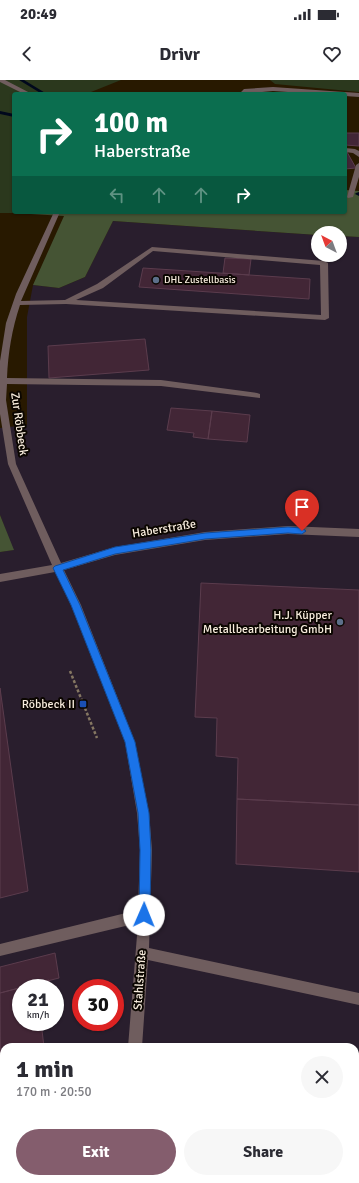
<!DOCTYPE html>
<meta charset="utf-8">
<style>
:root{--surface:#fff;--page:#f7f7f7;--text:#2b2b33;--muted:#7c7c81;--accent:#845d6d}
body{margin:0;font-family:Signika,sans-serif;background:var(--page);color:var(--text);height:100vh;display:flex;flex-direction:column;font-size:15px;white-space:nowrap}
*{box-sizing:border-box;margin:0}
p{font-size:13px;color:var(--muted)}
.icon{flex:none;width:22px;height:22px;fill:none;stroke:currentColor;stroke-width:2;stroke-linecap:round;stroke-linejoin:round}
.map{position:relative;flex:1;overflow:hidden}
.sheet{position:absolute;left:0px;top:963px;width:359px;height:140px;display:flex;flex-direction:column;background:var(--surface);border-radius:12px 12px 0 0;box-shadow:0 1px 3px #0004}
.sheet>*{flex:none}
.top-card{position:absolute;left:12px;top:12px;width:335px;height:122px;border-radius:4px;box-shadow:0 1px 3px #0004;background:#0b6e4f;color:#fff;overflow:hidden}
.needle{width:26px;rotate:319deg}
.buttons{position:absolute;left:311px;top:146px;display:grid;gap:8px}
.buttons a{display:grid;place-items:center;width:36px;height:36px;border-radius:50%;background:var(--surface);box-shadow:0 1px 3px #0004;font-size:20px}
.speed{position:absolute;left:12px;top:899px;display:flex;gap:8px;font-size:20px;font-weight:700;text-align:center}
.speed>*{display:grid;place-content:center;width:52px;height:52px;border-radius:50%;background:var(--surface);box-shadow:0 1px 3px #0004;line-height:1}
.speed small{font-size:10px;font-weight:400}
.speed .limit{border:6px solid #d22;background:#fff;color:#111}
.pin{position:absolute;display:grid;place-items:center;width:34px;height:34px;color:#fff;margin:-41px -17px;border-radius:50% 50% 50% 0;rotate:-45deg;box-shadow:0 0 4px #0007}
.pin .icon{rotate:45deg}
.me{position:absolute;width:44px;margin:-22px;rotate:1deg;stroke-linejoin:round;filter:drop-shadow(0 0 3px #0008)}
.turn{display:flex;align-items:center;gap:14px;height:84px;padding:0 16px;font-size:18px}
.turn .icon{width:52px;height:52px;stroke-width:2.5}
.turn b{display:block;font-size:28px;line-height:34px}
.lanes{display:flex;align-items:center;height:38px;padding:0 16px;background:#0003;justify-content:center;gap:20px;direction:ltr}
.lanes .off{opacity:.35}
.round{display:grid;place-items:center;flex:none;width:42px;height:42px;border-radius:21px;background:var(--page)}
.overview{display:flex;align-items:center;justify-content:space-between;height:68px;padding:0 16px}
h1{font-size:24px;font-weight:700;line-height:30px}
.action{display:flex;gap:8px;margin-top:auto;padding:8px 16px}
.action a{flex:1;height:46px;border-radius:24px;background:var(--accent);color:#fff;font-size:16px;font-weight:700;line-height:46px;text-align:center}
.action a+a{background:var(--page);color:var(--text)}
.status{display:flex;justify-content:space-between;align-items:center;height:28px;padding:0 20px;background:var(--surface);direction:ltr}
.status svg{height:11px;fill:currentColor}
header{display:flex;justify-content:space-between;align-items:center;height:52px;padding:0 16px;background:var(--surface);font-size:18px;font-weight:700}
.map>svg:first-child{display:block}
.industrial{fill:#291e2d;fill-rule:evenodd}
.green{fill:#2b381d}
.forest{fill:#455434}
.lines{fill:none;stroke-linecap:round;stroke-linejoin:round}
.stream{fill:#00081c;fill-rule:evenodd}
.building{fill:#422636;stroke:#5b3c4d}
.path{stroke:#857762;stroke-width:2.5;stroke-dasharray:3 2;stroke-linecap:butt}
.minor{fill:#6f5d5e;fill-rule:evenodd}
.route{fill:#1a73e8;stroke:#114b97}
.service-dot{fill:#5c6f8a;stroke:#0b0600;stroke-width:1.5}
.transit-dot{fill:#1a4fb4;stroke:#0b0600;stroke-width:1.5}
.labels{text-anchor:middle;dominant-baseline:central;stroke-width:4;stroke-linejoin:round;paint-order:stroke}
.far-poi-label{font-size:10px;fill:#f8eddd;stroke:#0b0600;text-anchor:start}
.street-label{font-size:12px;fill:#f8eddd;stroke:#0b0600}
.poi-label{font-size:12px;fill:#f8eddd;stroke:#0b0600;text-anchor:end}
</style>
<div class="status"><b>20:49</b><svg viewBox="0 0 49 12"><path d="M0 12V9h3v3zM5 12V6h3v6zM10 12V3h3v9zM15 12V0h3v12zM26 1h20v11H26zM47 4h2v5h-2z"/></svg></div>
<header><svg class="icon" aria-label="back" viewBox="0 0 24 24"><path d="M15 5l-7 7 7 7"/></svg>Drivr<svg class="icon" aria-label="heart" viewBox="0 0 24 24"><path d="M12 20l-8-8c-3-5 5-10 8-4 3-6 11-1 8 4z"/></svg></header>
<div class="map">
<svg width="359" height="1103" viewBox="0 0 359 1103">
<rect width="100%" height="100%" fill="#281900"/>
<path class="industrial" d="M113 141 318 155V175H340V156L359 157V1103H0V472L13 470 0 435V348L27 345V237L33 205 59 208 85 197ZM21 908H55V942H21ZM81 908H115V942H81ZM4 967H355V1099H4Z"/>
<path class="green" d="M0 0H121L86 14H14L15 133H0Z
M270 0H359V12L275 4Z"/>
<path class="forest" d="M345 110 359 111V157L340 156V153H318V155L113 141 85 197 59 208 33 205 64 136 14 133V132H345Z
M0 435 14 470 0 472Z"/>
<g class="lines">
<path class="stream" d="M19 0H24L47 14H42Z
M0 31 14 34V37L0 34Z
M359 112V116L355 114 356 113Z"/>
</g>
<path class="building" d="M346 53H359V66L345 65Z
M345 72H347L356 88 345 89Z
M225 178 251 179 249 195 223 193Z
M143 188 310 199 309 219 139 207Z
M145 259 149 290 49 298 48 266Z
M171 328 212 331 208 359 193 357 194 353 167 350Z
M212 331 250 335 247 362 208 359Z
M201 503 359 510V725L237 719 238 678 216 676 217 638 195 637Z
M0 608 28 811 0 818Z
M237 719 359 725V792L236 784Z
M55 873 59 898 0 913V887Z
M49 900 50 908H21V942H41L44 967H4V1051L1 1052 0 913Z
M0 1045 4 1080V1099H6L7 1103H0Z"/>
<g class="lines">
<path class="path" d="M70 591 97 658"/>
<path class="minor" d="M0 0H5L32 14H24L0 2Z
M273 7 359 13V17L345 16V14H317L273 11 239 14 244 9Z
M345 68 355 69 359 71V77L353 73 345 72Z
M359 83V97L353 117 348 118 347 117 356 85Z
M54 132H60L21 221 65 220 97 204 152 167 324 181 328 183 329 238 325 240 66 224 20 225C12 249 8 273 7 298L161 300 257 313 260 314V318L161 306 7 304 6 320 16 384 61 483 115 467 205 452 288 446 359 449V457L288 454 205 460 115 475 64 490 81 525 135 662 149 733 152 770 149 868 359 913V925L148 880 142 967H128L138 843 0 876V864L138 830 140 770 137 733 125 662 71 525 55 492 0 502V494L52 485 8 384 0 334V281L6 243 16 214ZM153 171 320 185 321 235 76 220 103 208Z
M355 1069 359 1070V1084L355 1083Z
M121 1099H135L134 1103H120Z"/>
</g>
<path class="route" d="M288 447 302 448 306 451 302 454 288 453 205 459 115 474 63 490 80 525 135 662 149 733 151 770 150 835 148 839 144 841 140 839 139 835 140 770 138 733 125 662 71 525 53 488 55 486 115 467 205 453Z"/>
<g class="service-dot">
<circle cx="156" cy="200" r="4"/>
<circle cx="340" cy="542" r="4"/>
</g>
<rect class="transit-dot" x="79" y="620" width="8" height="8" rx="2"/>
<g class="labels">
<g class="far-poi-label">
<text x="164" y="200">DHL Zustellbasis</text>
</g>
<g class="street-label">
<text transform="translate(19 344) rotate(82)">Zur Röbbeck</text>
<text transform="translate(164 449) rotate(-9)">Haberstraße</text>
<text transform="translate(140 900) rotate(-86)">Stahlstraße</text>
</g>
<g class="poi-label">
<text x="332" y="535">H.J. Küpper<tspan x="332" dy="14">Metallbearbeitung GmbH</tspan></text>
<text x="75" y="624">Röbbeck II</text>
</g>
</g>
</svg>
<div class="buttons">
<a><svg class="needle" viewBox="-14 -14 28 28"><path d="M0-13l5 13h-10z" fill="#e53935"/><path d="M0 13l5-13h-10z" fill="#7c7c81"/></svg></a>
</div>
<div class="speed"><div>21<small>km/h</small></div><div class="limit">30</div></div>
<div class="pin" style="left:302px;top:451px;background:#d93025"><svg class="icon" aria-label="arrive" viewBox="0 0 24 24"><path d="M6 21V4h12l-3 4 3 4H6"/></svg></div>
<svg class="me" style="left:144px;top:835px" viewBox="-20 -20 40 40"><circle r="19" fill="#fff"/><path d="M0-13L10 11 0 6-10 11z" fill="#1a73e8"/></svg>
<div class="top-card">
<div class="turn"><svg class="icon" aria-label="right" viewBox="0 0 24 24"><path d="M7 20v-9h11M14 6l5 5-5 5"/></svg><div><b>100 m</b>Haberstraße</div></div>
<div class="lanes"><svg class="icon off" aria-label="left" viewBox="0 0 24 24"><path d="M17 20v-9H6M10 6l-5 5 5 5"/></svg><svg class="icon off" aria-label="ahead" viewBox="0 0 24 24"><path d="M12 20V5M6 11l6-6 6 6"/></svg><svg class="icon off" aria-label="ahead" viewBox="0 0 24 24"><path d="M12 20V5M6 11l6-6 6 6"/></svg><svg class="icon" aria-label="right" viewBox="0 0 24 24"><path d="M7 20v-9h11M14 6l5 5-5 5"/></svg></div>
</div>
<section class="sheet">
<div class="overview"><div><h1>1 min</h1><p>170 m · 20:50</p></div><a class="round"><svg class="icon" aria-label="close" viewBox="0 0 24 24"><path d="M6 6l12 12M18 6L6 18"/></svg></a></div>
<div class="action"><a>Exit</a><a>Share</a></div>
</section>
</div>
